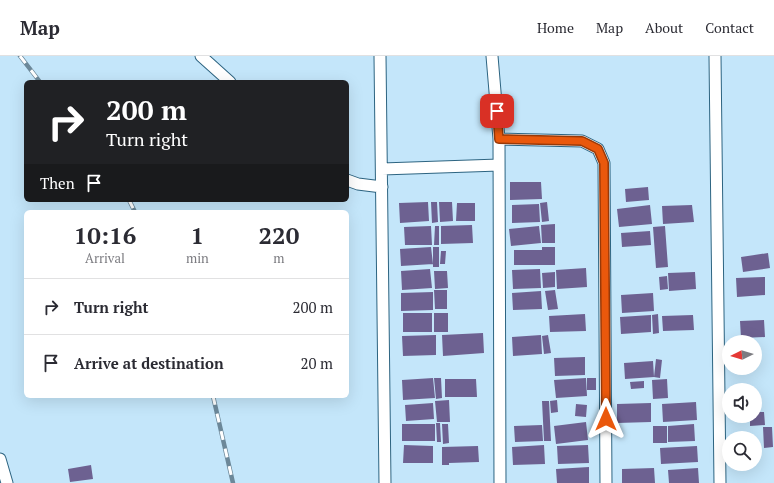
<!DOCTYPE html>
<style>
:root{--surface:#fff;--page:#f2f2f3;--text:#2b2b33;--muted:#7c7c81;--line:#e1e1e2}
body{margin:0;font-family:"PT Serif",serif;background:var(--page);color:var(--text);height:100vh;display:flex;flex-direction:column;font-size:15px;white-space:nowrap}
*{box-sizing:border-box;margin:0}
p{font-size:13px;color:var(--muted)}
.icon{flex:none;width:22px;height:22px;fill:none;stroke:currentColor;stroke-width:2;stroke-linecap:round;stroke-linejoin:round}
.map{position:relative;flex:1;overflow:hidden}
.details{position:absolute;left:24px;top:154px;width:325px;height:188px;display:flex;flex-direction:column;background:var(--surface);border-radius:6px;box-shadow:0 4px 16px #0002}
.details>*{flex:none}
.hud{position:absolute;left:24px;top:24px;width:325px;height:122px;border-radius:6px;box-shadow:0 4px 16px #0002;background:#202124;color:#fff;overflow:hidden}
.needle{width:26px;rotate:265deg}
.controls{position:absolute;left:722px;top:279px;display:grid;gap:8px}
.controls a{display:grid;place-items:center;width:40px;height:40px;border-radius:50%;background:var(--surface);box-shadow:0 4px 16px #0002;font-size:20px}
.pin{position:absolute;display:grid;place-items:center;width:34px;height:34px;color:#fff;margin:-17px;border-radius:8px;box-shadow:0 2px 6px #0006}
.me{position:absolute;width:44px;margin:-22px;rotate:0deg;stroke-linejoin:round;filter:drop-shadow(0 0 3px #0008)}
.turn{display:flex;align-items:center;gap:14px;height:84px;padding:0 16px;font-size:18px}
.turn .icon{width:52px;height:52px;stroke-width:2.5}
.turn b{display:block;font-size:28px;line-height:34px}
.then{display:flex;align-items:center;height:38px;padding:0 16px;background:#0003;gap:8px;font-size:15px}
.eta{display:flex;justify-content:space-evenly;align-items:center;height:68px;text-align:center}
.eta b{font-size:24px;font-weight:600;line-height:28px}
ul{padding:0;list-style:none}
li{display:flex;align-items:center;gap:12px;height:56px;padding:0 16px;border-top:1px solid var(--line)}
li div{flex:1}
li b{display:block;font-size:15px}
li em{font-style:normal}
header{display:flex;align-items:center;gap:24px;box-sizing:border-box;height:56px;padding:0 20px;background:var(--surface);border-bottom:1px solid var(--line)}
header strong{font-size:19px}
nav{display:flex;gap:22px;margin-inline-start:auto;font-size:14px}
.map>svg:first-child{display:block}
.building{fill:#6d6191}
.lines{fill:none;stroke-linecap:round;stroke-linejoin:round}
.street-casing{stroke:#2d6481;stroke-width:13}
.street{stroke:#fff;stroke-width:11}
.rail-casing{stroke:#6c8899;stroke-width:4.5}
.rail{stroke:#fff;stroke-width:3;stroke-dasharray:9;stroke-linecap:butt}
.route-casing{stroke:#983908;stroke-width:10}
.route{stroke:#ea580c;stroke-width:7}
</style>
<header>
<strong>Map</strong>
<nav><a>Home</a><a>Map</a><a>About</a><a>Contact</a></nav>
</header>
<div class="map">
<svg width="774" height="427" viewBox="0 0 774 427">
<rect width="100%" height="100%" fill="#c4e6fa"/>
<path class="building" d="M510 126H541L542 143 510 144Z
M648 131 649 144 626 146 625 133Z
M428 146 429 165 400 167 399 147Z
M431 146H437L438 166 432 167Z
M439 146H452L453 165 440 166Z
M547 146 549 165 542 166 540 147Z
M457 147H475V165H456Z
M539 148 540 166 512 167V149Z
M650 149 652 168 619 171 617 153Z
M692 149 694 166 663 168 662 150Z
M555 168V187H542L541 169Z
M472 169 473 187 441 188V170Z
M431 170 432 189H405L404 171Z
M435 170H439V189H434Z
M539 170 541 187 511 190 509 173Z
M665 170 668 211 656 212 653 171Z
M650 175 651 189 622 191 621 177Z
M431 191 433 208 401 210 400 193Z
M433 191H439V211H433Z
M542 191H555V209H514V194H542Z
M441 195H446L445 208H440Z
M768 197 770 212 743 216 741 201Z
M586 212 587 231 557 233 556 214Z
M430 213 432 232 402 234 401 215Z
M540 213 541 232 513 233 512 214Z
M434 215H447L448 232 435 233Z
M555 216V231L543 232 542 217Z
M695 216 696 233 669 235 668 217Z
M667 220 668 233 660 234 659 221Z
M765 221V239L737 241 736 222Z
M434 234H447V253H435Z
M555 234 558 253 548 254 545 235Z
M541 235 542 253 513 254 512 237Z
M433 236V254L401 255V237Z
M653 237 654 255 622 257 621 239Z
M403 257H432V276H403Z
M434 257H448V276H434Z
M585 258 586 275 550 276 549 260Z
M658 258 659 277 653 278 652 259Z
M651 259V276L621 278 620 261Z
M693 259 694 274 663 275 662 260Z
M764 264 765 281 741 282 740 265Z
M483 277 484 297 443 300 442 279Z
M436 279V299L403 300 402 280Z
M541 279 542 298 513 300 512 281Z
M548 279 551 297 544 298 542 280Z
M585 301V319L555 320 554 302Z
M656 303 662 304 660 322 654 321Z
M653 305 654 321 625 323 624 307Z
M433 322 435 342 403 344 402 324Z
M434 322H441L442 342 436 343Z
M586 322 587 340 556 342 554 324Z
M587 322H596V334H587Z
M445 323H476L477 341H445Z
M667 323 668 342 653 343 652 324Z
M644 325V332L631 333 630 326Z
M449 344 450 366H437L435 345Z
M557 344 558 356 551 357 550 345Z
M542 345H549L551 385H544Z
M696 346 697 364 663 366 662 348Z
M433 347 434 363 406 365 405 349Z
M651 347V366L617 367V348Z
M576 348 587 349 586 361 575 360Z
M755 356H764L765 369 750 370V360H755Z
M586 366 588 384 556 388 554 370Z
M436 367H440L441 386H437Z
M402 368H435V385H402Z
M442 368H448L449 387 443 388Z
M694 368 695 385 668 386V370Z
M542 369 543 385 515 386 514 370Z
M653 370H667V387H653Z
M763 371H772L773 391 764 392Z
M404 389 433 390V407H403Z
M544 389 545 408 513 409 512 391Z
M588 389 589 407 558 408 557 390Z
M478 390 479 406 449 407V409H442V391Z
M697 390 698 406 661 408 660 392Z
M91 409 93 423 70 426 68 413Z
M589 411V427H557L556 413Z
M654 412 655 427H622V413Z
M698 412 699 427H669L668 414Z"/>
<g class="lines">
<g class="street-casing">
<path id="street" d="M201 0 230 26
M380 0 385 427
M492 0 499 83 500 427
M715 0 720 427
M499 83 582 85 598 93 604 107 606 427
M382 113 499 109
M347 124 358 128 382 131
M0 403 7 427"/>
</g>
<use href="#street" class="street"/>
<g class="rail-casing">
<path id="rail" d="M20 0 40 26
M129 144 135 156
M213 340 233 427"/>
</g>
<use href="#rail" class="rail"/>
</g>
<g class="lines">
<g class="route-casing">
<path id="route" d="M497 55 499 83 582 85 598 93 604 107 606 363"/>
</g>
<use href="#route" class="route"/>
</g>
</svg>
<div class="controls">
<a><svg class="needle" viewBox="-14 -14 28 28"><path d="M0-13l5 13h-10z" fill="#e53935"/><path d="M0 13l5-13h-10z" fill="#7c7c81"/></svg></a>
<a><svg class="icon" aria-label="sound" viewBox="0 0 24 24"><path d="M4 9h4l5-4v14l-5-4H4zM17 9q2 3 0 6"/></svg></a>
<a><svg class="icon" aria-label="search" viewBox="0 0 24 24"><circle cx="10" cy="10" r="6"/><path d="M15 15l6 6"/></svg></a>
</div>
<div class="pin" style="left:497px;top:55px;background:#d93025"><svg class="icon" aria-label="arrive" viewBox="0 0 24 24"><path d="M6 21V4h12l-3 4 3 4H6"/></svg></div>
<svg class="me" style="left:606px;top:363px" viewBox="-20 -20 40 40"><path d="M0-17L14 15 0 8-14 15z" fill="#ea580c" stroke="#fff" stroke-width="4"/></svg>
<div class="hud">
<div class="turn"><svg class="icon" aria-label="right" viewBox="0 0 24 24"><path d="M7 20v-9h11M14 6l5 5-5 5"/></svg><div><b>200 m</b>Turn right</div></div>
<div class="then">Then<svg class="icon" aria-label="arrive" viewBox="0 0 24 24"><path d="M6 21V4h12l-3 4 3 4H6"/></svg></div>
</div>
<section class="details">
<div class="eta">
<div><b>10:16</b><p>Arrival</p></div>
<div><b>1</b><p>min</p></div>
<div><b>220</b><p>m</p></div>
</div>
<ul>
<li><svg class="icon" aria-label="right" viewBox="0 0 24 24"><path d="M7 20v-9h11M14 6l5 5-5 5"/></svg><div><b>Turn right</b></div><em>200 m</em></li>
<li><svg class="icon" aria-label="arrive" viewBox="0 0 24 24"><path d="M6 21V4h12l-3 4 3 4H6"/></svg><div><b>Arrive at destination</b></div><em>20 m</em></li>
</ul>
</section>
</div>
